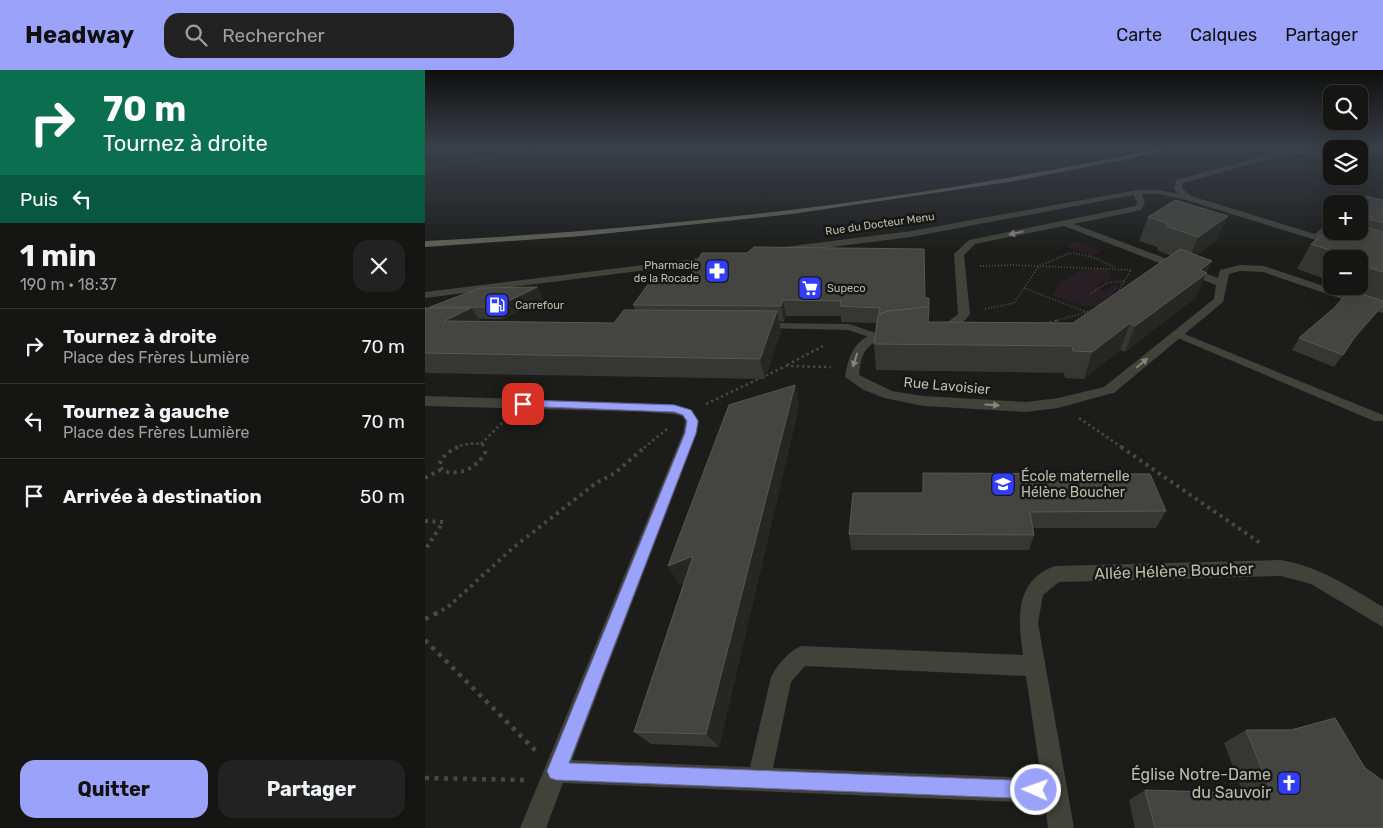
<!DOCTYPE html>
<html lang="fr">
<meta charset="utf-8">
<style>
:root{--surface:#151514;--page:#222;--text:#f1f3f6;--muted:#9d9fa0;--line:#343434;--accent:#9ba2f9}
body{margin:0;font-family:Rubik,sans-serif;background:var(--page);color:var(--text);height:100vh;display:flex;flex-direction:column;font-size:19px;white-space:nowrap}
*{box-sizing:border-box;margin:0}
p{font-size:16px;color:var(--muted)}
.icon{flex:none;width:28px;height:28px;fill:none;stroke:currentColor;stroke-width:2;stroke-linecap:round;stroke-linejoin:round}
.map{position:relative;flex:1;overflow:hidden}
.side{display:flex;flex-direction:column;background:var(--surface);width:425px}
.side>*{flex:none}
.top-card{background:#0b6e4f;color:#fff;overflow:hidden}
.buttons{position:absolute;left:898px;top:15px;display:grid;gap:10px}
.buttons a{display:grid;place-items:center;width:45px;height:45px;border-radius:10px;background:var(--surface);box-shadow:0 5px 20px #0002,0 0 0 1px var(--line);font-size:25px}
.pin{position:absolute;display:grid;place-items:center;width:42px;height:42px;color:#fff;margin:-21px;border-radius:10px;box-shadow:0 2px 8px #0006}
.me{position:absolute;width:55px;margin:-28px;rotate:272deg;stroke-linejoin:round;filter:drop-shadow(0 0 4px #0008)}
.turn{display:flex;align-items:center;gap:18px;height:105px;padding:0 20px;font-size:22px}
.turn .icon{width:65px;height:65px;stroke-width:2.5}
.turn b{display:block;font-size:35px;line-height:42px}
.then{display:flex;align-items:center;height:48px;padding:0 20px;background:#0003;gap:10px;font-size:19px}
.round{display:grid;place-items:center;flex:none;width:52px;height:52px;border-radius:15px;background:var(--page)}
.head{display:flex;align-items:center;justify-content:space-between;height:85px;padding:0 20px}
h1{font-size:30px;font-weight:700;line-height:38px}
.action{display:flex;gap:10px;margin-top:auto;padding:10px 20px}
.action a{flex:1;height:58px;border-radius:15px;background:var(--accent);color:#111;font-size:20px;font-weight:700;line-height:58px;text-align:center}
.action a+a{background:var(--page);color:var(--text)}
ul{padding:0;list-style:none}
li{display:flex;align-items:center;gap:15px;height:75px;padding:0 20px;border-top:1px solid var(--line)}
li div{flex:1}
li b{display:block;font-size:19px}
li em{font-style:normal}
header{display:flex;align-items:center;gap:30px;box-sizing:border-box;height:70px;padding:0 25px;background:var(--accent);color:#111}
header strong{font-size:24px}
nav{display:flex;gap:28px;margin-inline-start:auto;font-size:18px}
.search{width:350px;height:45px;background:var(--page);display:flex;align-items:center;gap:12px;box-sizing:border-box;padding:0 18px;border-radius:15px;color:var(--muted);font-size:19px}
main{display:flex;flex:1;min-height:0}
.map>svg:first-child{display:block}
.green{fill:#281f24}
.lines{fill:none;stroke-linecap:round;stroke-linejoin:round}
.path-far3{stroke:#494940;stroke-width:2;stroke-dasharray:1 2;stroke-linecap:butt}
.path-far2{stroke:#494940;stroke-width:2.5;stroke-dasharray:2.5 3;stroke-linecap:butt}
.path-far1{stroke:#494940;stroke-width:4;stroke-dasharray:3 4.5;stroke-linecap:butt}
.path{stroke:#494940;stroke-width:4.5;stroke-dasharray:4 5.5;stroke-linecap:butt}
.lane{fill:#41423a;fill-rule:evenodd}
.street{fill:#41423a;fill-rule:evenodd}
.primary{fill:#606156;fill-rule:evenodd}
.wall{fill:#363733}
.shaded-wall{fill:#262624}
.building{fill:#444540;stroke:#575851}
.oneway{fill:#858579}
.route{fill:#9ba2f9;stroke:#6569a2}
.labels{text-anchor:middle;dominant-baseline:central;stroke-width:5;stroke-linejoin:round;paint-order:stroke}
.far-street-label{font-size:11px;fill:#bcbcac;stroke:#171715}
.far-poi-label{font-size:11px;fill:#bcbcac;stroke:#171715;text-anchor:start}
.street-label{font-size:14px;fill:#bcbcac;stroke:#171715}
.poi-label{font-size:14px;fill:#bcbcac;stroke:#171715;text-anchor:start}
.near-street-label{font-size:16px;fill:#bcbcac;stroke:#171715}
.near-poi-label{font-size:16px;fill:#bcbcac;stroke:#171715;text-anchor:end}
</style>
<header>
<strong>Headway</strong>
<div class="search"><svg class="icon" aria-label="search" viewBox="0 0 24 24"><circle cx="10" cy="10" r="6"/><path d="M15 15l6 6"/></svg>Rechercher</div>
<nav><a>Carte</a><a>Calques</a><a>Partager</a></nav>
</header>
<main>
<section class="side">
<div class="top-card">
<div class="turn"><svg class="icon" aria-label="right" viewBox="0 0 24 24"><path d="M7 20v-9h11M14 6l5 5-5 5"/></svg><div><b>70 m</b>Tournez à droite</div></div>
<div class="then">Puis<svg class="icon" aria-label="left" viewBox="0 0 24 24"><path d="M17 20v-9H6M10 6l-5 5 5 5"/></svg></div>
</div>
<div class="head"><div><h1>1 min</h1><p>190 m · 18:37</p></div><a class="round"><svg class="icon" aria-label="close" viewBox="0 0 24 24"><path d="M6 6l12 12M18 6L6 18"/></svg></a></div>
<ul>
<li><svg class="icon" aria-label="right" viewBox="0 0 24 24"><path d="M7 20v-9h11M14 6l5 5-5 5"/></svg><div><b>Tournez à droite</b><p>Place des Frères Lumière</p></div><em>70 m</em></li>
<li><svg class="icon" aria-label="left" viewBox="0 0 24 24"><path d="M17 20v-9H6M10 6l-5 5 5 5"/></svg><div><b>Tournez à gauche</b><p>Place des Frères Lumière</p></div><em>70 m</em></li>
<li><svg class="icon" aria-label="arrive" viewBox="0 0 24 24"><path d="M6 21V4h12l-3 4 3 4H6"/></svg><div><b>Arrivée à destination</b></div><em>50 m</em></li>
</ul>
<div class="action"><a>Quitter</a><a>Partager</a></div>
</section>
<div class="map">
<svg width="958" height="758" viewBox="0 0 958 758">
<rect width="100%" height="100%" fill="#1c1c1a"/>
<path class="green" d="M908 77H947L934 88V79H906V87L880 80 881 78 894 81Z
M650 171 676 181 666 186 640 176Z
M658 199 683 200 687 209 673 215 678 221 692 214 691 221 678 236H659L627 226 635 212Z"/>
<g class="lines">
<path class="path-far3" d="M0 98 135 77
M555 196 588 195 706 200
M599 218 661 242
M665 224 682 213 699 211
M691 225 706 200
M560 239 589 233 614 196 642 184 649 183 670 188 691 198
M630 251 669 240"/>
<path class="path-far2" d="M619 254 634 250
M362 295 398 276
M281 334 361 296 406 297
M654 348 698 378
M56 374 77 353
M30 378C40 374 50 371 60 376V378
M219 378 242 359"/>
<path class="path-far1" d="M33 377C24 381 17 386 14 396L18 401C35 406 52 398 60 383V377
M696 377 838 475
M0 408 15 400
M0 451 18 452 0 480
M10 544 23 537 89 477 171 413 190 403 220 377"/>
<path class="path" d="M0 549 12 543
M0 570 111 681
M0 708 99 710"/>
<path class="lane" d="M338 253 424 254 454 264 455 266 450 269 423 260 334 258 333 256 334 254Z
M752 261 958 345V351H949L748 266 747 264 748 262Z"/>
<path class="street" d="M872 77H881L877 79 906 87V91L870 82 758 113 757 118 766 126 890 164 903 152 906 151V159L898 166 916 172V176H910L761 130 734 124H717L720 133 716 140 649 154 793 208 795 200 815 195 839 196 958 236V243L838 202 815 201 804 204 798 232 689 323 684 324 633 338 601 342 498 336 459 328 437 319 420 307C425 274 437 264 469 258L473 259 475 262 473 265C446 271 437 275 434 305L467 321 498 326 601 332 633 328 679 317 789 229 791 215 639 156 550 174 539 185 545 244C537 256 528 258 514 260L508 256 510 254 524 251 533 244 529 184 544 170 710 136 712 133 709 125 486 167 359 183 354 180 359 177 486 161 712 120H734L753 124 749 119 751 110Z
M949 77H956L934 94V89Z
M291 186 296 189 294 191 0 228V222Z
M0 326 249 334 267 340 274 351 272 363 147 690 325 697 346 607C352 595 364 581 376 576L598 585C593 549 589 511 630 496L856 490C896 497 924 517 958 537V557L886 514 856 506 634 512 618 525 613 553 649 758H623L620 733 138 713 121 758H95L258 363 260 351 257 346 248 344 220 342 0 336ZM380 596 601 606 616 708 348 698 366 612Z"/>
<path class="primary" d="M741 77H751L707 88 584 112 367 144 157 166 0 177V171C247 159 499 129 741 77Z"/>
</g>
<path class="wall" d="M958 130V236L927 272 909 297 867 280 874 268 909 238 926 220 914 216H934V189H906V211L872 199 886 174 934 161V134Z
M723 147 792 170 772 185 787 191 770 228 700 282 695 280 659 309 640 308 639 303 451 300 449 274 452 253 416 252V246H361L359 252 354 251 356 261 340 309 0 303V238H6L5 237 112 217 118 229 78 249H53L55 251 189 253 210 240 208 235 264 205 500 228 503 252 648 253 746 186 732 180 733 177 714 171Z
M370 315 374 336 294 677 226 674 209 662 259 513 255 515 243 496Z
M428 423 741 441 731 458H608L609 465 604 480H426L424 464Z
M821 660 940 698 958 758H710L704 730 720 720 818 723 799 673Z"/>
<path class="shaded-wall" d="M803 146 792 170 763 192 773 167Z
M787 191 770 228 700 282 710 256 775 200Z
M112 217 118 229 78 249 71 237Z
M358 230 361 246 359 252 356 236Z
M958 235 952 243 922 276 931 265Z
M46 238 60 258 19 251Z
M352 241 356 261 340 309 335 289Z
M705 253 695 280 659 309 667 282Z
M370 315 374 336 294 677 281 664Z
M268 486 279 505 255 515 243 496Z"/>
<path class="building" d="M941 126 958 130V153L934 146V134H932Z
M750 130 803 146 773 167 741 156 744 154 723 147Z
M934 155 958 162V202L942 197 944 195 934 192V189H929L930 188 886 174 906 157V161H934Z
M329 177 499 179 500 228H504V236L485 239 463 241 454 244 455 238 415 236 416 231 358 230 356 236 208 235 230 205H264L277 183H322Z
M755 179 787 191 775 200 782 203 710 256 705 253 667 282 648 281 647 276 449 274 453 245 463 241 504 237 503 252 648 253Z
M112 217 71 237H5L55 218Z
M925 220 958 231V235L931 265 918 285 874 268 909 238Z
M0 238H46L19 251 189 253 199 240 352 241 335 289 0 283Z
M370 315 281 664 209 662 268 486 243 496 304 335Z
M498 403 725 404 741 441 605 442 609 465 424 464 428 423H498Z
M910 648 940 698 958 711V758H730L720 720 847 724 821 660H866Z"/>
<defs><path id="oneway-solid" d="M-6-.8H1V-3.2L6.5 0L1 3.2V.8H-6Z" transform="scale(1.25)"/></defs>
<g class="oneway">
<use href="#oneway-solid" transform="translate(591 163) rotate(168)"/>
<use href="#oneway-solid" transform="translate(430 290) rotate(108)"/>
<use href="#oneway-solid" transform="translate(717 293) rotate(-40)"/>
<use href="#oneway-solid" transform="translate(567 335) rotate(4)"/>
</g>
<linearGradient id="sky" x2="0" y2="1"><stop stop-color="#0f0f0e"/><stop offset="0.42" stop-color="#3a4049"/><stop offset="1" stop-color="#3a4049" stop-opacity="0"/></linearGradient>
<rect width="958" height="183" fill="url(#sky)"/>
<path class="route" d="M98 330 249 335 266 340 273 351 271 363 144 693 611 711 617 714 620 720 617 726 611 729 131 710 125 708 122 701 260 363 262 351 258 345 249 342 94 336 93 334 94 331Z"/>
<defs>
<g id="pharmacy-square" transform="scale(1.25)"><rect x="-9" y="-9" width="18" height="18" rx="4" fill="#313ffd" stroke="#171715"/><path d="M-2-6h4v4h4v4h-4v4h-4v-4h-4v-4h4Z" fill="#fff"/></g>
<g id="supermarket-square" transform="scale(1.25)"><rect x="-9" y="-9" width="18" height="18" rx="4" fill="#313ffd" stroke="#171715"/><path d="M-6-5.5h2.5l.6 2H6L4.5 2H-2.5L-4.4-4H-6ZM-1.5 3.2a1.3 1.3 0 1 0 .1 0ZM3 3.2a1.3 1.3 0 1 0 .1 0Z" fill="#fff"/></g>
<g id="fuel-square" transform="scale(1.25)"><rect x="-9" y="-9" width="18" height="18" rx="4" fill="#313ffd" stroke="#171715"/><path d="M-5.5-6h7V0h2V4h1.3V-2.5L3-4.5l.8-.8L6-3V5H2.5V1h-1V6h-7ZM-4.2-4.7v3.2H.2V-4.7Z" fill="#fff"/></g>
<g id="school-square" transform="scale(1.25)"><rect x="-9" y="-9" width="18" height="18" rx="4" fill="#313ffd" stroke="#171715"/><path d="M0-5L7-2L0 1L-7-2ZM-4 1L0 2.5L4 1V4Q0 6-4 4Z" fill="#fff"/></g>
<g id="church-square" transform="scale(1.25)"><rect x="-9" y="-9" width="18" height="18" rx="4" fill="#313ffd" stroke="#171715"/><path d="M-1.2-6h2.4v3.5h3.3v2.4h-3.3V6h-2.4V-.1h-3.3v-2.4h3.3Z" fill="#fff"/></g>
</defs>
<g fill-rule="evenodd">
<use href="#pharmacy-square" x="292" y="201"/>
<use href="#supermarket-square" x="385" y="218"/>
<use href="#fuel-square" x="72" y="235"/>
<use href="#school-square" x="578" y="414"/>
<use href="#church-square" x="864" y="713"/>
</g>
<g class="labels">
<g class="far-street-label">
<text transform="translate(455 154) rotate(-8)">Rue du Docteur Menu</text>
</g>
<g class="far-poi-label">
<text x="274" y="195" text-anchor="end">Pharmacie<tspan x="274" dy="13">de la Rocade</tspan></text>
<text x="402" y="218">Supeco</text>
<text x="90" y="235">Carrefour</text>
</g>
<g class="street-label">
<text transform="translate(522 316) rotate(5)">Rue Lavoisier</text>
</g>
<g class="poi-label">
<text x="596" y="406">École maternelle<tspan x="596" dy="16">Hélène Boucher</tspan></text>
</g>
<g class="near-street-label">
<text transform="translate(749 501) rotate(-2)">Allée Hélène Boucher</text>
</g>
<g class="near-poi-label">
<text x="846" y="704">Église Notre-Dame<tspan x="846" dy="18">du Sauvoir</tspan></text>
</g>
</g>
</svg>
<div class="buttons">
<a><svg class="icon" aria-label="search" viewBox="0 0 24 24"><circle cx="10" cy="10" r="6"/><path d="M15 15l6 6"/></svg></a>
<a><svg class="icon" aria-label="layers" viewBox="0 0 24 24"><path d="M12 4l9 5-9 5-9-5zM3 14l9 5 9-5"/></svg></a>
<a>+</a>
<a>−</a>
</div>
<div class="pin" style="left:98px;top:334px;background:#d93025"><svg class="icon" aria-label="arrive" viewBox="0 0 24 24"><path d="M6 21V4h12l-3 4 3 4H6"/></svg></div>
<svg class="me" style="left:611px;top:720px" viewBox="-20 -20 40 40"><circle r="17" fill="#9ba2f9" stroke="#fff" stroke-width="3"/><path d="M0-11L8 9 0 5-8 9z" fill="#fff"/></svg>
</div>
</main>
